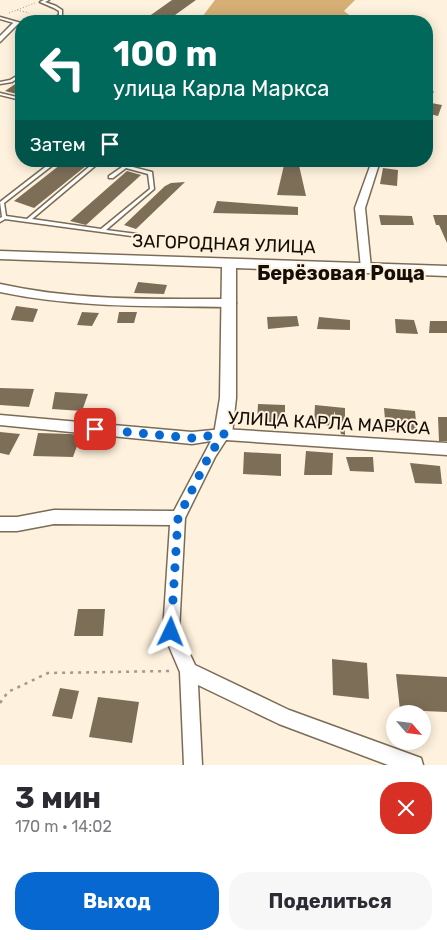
<!DOCTYPE html>
<html lang="ru">
<meta charset="utf-8">
<style>
:root{--surface:#fff;--page:#f7f7f7;--text:#2b2b33;--muted:#7c7c81;--accent:#0868d1}
body{margin:0;font-family:Rubik,sans-serif;background:var(--page);color:var(--text);height:100vh;display:flex;flex-direction:column;font-size:19px;white-space:nowrap}
*{box-sizing:border-box;margin:0}
p{font-size:16px;color:var(--muted)}
.icon{flex:none;width:28px;height:28px;fill:none;stroke:currentColor;stroke-width:2;stroke-linecap:round;stroke-linejoin:round}
.map{position:relative;height:765px;overflow:hidden}
.sheet{display:flex;flex-direction:column;background:var(--surface);flex:1}
.sheet>*{flex:none}
.hud{position:absolute;left:15px;top:15px;width:418px;height:152px;border-radius:20px;box-shadow:0 2px 12px #0003;background:#00695c;color:#fff;overflow:hidden}
.needle{width:32px;rotate:118deg}
.controls{position:absolute;left:386px;top:705px;display:grid;gap:10px}
.controls a{display:grid;place-items:center;width:45px;height:45px;border-radius:50%;background:var(--surface);box-shadow:0 2px 12px #0003;font-size:25px}
.pin{position:absolute;display:grid;place-items:center;width:42px;height:42px;color:#fff;margin:-21px;border-radius:10px;box-shadow:0 2px 8px #0006}
.me{position:absolute;width:55px;margin:-28px;rotate:2deg;stroke-linejoin:round;filter:drop-shadow(0 0 4px #0008)}
.turn{display:flex;align-items:center;gap:18px;height:105px;padding:0 15px;font-size:22px}
.turn .icon{width:65px;height:65px;stroke-width:2.5}
.turn b{display:block;font-size:35px;line-height:42px}
.then{display:flex;align-items:center;height:48px;padding:0 15px;background:#0003;gap:10px;font-size:19px}
.round{display:grid;place-items:center;flex:none;width:52px;height:52px;border-radius:20px;background:var(--page)}
.headline{display:flex;align-items:center;justify-content:space-between;height:85px;padding:0 15px}
h1{font-size:30px;font-weight:700;line-height:38px}
.primary-button{display:flex;gap:10px;margin-top:auto;padding:10px 15px}
.primary-button a{flex:1;height:58px;border-radius:20px;background:var(--accent);color:#fff;font-size:20px;font-weight:700;line-height:58px;text-align:center}
.primary-button a+a{background:var(--page);color:var(--text)}
.map>svg:first-child{display:block}
.forest{fill:#d6af76}
.building{fill:#7d6e58}
.lines{fill:none;stroke-linecap:round;stroke-linejoin:round}
.service-casing{stroke:#7b6c56;stroke-width:3}
.minor-casing{stroke:#7b6c56;stroke-width:3}
.tertiary-casing{stroke:#7b6c56;stroke-width:3}
.path-far1{stroke:#a4998a;stroke-width:1;stroke-dasharray:1 2;stroke-linecap:butt}
.path{stroke:#a4998a;stroke-width:2.5;stroke-dasharray:3 5;stroke-linecap:butt}
.service{fill:#fff;fill-rule:evenodd}
.minor{fill:#fff;fill-rule:evenodd}
.tertiary{fill:#fff;fill-rule:evenodd}
.route{stroke:#0868d1;stroke-width:9;stroke-dasharray:0 16.2}
.labels{text-anchor:middle;dominant-baseline:central;stroke-width:4;stroke-linejoin:round;paint-order:stroke}
.street-label{font-size:18px;fill:#140e06;stroke:#fef1dd}
.quarter-label{font-size:20px;font-weight:bold;fill:#140e06;stroke:#fef1dd}
</style>
<div class="map">
<svg width="447" height="765" viewBox="0 0 447 765">
<rect width="100%" height="100%" fill="#fef1dd"/>
<path class="forest" d="M215 0H355L344 11 357 21H199Z"/>
<path class="building" d="M172 0H196L168 20 148 17Z
M21 80V95L5 91Z
M426 102 442 105 438 116 426 113Z
M65 161H92L34 208 14 201Z
M285 161H298L306 196 277 195Z
M383 168 398 170 397 186 380 184Z
M127 171 141 175 86 225 70 221Z
M185 182 136 229 124 225 165 186 171 183Z
M217 201 298 207V215L213 213Z
M379 215 412 216 414 225H381Z
M433 215H447V243L439 225H436Z
M138 282 167 285 164 294 134 293Z
M16 306 38 309 33 322 11 320Z
M82 312 99 313 92 326 77 325Z
M119 312H137L134 323H117Z
M297 316 299 326 268 329 267 317Z
M319 317 350 320V330L317 329Z
M395 319 414 320 418 334 396 333Z
M430 321H447V333H429Z
M0 388 34 389 29 407 0 405Z
M55 392 88 394 82 411 52 409Z
M258 404 285 405V423L257 422Z
M315 405 345 408V435L341 434 334 411V426L314 424Z
M384 408 415 411 417 432 386 430Z
M438 417H447V441H439Z
M0 432 20 434 9 455 0 453Z
M38 433 70 434 81 435 73 457 33 456Z
M306 451 333 453 332 475H304Z
M244 452 281 454V476L243 474Z
M346 457H373L374 472 350 471Z
M410 463 440 466 442 484 415 483Z
M78 609H105L103 636H74Z
M332 659 367 663 369 699 333 695Z
M396 674 447 677V712L400 710Z
M60 688 79 691 72 719 52 716Z
M98 697 139 702 132 743 89 737Z"/>
<g class="lines">
<g class="service-casing">
<path id="service" d="M44 0H49L45 2 56 6 62 10V16L51 21H48L59 15V11L54 8 40 2Z
M0 17 21 23V25L0 19Z
M20 74H21V76L12 82 0 84V82L10 80Z
M0 93 21 98V100L0 95Z
M53 161H58L4 203 6 216 27 219 96 161H101L32 219 101 229 150 189 148 174 126 168 113 178H109V176L125 165 152 172 154 189 106 230 137 234 139 235V237L27 222 5 219 0 222V218L2 217 0 202Z"/>
</g>
<g class="minor-casing">
<path id="minor" d="M14 22 19 23 0 42V36Z
M426 90H431L432 92 426 95Z
M372 161H380L365 208 371 268 366 271 361 268 355 208Z
M0 284C76 301 153 299 230 299L236 303 230 307C153 306 76 308 0 292Z
M0 415 192 432 223 429 447 443V455L226 440 215 457 185 518 179 631 195 665 289 710 421 758 423 765H388L279 724 198 685 202 765H184L180 672 163 632 170 525 54 524 17 531H0V517H17L54 510 174 511 211 441 192 444 0 425Z"/>
</g>
<g class="tertiary-casing">
<path id="tertiary" d="M0 251 447 266V276L236 268V398L232 434 229 439 223 441 217 439 214 434 220 398 222 267 0 259Z"/>
</g>
<path class="path-far1" d="M17 10 29 13
M9 13 35 3"/>
<path class="path" d="M0 703 8 692 48 673 173 671"/>
<use href="#service" class="service"/>
<use href="#minor" class="minor"/>
<use href="#tertiary" class="tertiary"/>
</g>
<g class="lines">
<path class="route" d="M95 429 192 438 224 434 210 454 178 518 171 632"/>
</g>
<g class="labels">
<g class="street-label">
<text transform="translate(224 244) rotate(2)">ЗАГОРОДНАЯ УЛИЦА</text>
<text transform="translate(329 423) rotate(3)">УЛИЦА КАРЛА МАРКСА</text>
</g>
<g class="quarter-label">
<text x="341" y="273">Берёзовая Роща</text>
</g>
</g>
</svg>
<div class="controls">
<a><svg class="needle" viewBox="-14 -14 28 28"><path d="M0-13l5 13h-10z" fill="#e53935"/><path d="M0 13l5-13h-10z" fill="#7c7c81"/></svg></a>
</div>
<div class="pin" style="left:95px;top:429px;background:#d93025"><svg class="icon" aria-label="arrive" viewBox="0 0 24 24"><path d="M6 21V4h12l-3 4 3 4H6"/></svg></div>
<svg class="me" style="left:171px;top:632px" viewBox="-20 -20 40 40"><path d="M0-17L14 15 0 8-14 15z" fill="#0868d1" stroke="#fff" stroke-width="4"/></svg>
<div class="hud">
<div class="turn"><svg class="icon" aria-label="left" viewBox="0 0 24 24"><path d="M17 20v-9H6M10 6l-5 5 5 5"/></svg><div><b>100 m</b>улица Карла Маркса</div></div>
<div class="then">Затем<svg class="icon" aria-label="arrive" viewBox="0 0 24 24"><path d="M6 21V4h12l-3 4 3 4H6"/></svg></div>
</div>
</div>
<section class="sheet">
<div class="headline"><div><h1>3 мин</h1><p>170 m · 14:02</p></div><a class="round" style="background:#d93025;color:#fff"><svg class="icon" aria-label="close" viewBox="0 0 24 24"><path d="M6 6l12 12M18 6L6 18"/></svg></a></div>
<div class="primary-button"><a>Выход</a><a>Поделиться</a></div>
</section>
